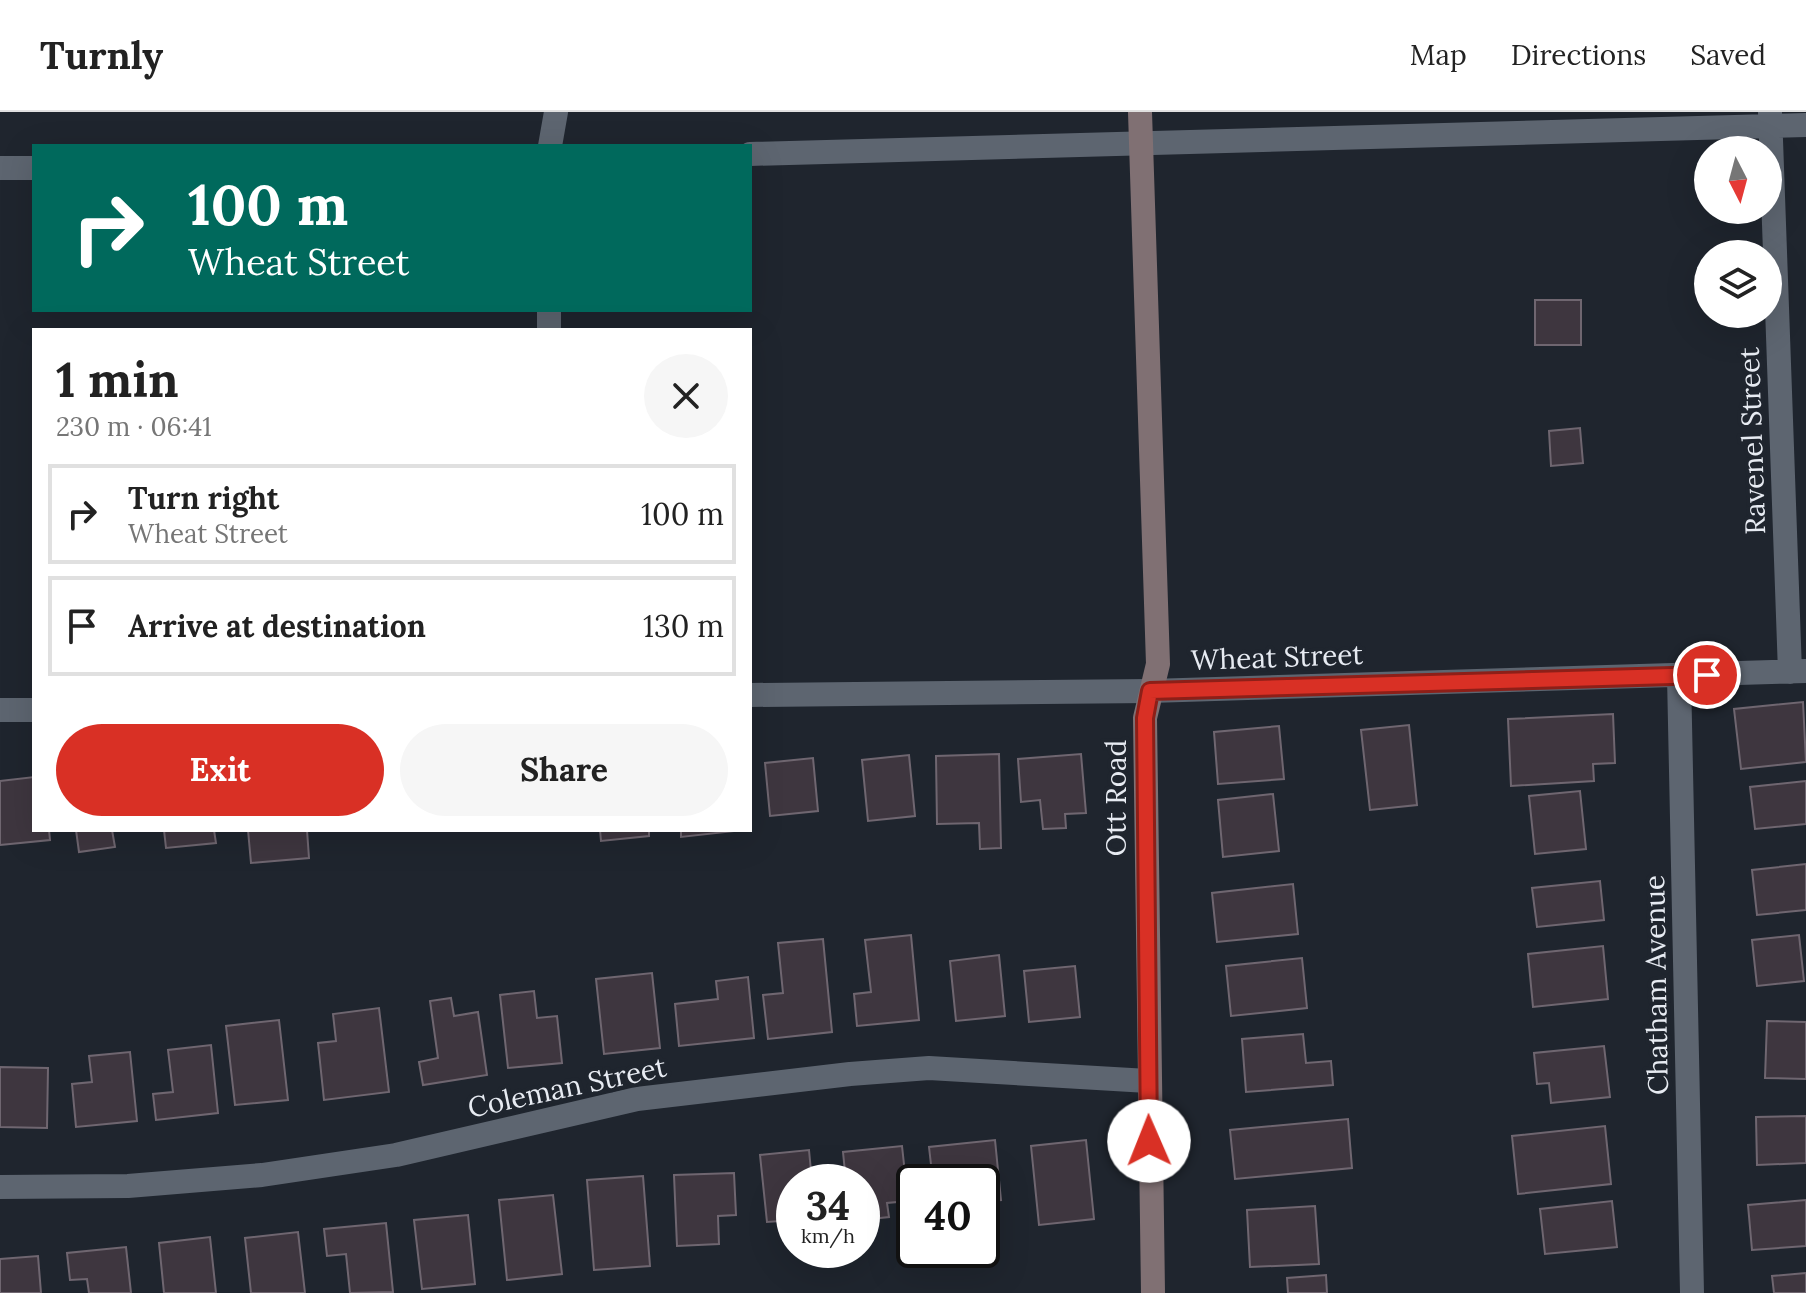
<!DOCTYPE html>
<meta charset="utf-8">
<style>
:root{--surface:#fff;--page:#f6f6f6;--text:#222;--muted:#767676;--line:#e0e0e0;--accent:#d93025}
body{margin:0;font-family:Lora,serif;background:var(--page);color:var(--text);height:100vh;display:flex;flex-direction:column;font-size:30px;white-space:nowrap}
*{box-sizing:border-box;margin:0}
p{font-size:26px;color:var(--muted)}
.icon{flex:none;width:44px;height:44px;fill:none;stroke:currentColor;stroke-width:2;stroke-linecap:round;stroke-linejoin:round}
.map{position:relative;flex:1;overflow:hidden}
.drawer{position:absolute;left:32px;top:216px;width:720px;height:504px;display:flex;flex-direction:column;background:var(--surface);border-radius:0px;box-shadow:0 8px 32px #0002}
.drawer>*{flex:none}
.guide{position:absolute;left:32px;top:32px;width:720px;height:168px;border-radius:0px;box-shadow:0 8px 32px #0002;background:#00695c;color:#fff;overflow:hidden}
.needle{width:52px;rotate:174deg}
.buttons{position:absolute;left:1694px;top:24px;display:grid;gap:16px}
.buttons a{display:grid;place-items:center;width:88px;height:88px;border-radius:50%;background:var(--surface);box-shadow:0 8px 32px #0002;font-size:40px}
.speed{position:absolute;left:776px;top:1052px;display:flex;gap:16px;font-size:40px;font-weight:700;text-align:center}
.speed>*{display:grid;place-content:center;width:104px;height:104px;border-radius:50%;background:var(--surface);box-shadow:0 8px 32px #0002;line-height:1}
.speed small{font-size:20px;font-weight:400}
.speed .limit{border:4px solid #111;border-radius:12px;background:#fff;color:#111}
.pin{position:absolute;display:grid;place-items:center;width:68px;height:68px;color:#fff;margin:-34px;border:4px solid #fff;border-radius:50%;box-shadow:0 2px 8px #0007}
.me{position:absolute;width:88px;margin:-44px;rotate:359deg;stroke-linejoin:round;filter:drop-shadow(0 0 6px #0008)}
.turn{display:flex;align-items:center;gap:28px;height:168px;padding:0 24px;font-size:36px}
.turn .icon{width:104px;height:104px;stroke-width:2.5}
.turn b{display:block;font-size:56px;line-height:68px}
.round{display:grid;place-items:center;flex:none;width:84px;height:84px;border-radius:42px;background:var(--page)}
.headline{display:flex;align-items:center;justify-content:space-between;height:136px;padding:0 24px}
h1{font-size:48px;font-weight:700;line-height:60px}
.primary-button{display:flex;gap:16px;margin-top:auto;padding:16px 24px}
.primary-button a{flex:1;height:92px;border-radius:48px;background:var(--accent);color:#fff;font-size:32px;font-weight:700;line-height:92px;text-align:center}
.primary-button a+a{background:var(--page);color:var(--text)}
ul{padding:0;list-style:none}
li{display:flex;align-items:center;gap:24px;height:100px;margin:0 16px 12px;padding:0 8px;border:4px solid var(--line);border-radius:0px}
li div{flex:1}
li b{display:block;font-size:30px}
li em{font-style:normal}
header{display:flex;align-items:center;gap:48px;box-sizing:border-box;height:112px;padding:0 40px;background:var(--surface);border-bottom:2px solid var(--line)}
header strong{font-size:38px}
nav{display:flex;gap:44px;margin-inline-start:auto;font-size:28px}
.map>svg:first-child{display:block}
.building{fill:#3e363f;stroke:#6f6670;stroke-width:2}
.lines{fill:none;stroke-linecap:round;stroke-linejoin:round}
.street{stroke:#5d6570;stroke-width:24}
.secondary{stroke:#807073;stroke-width:24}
.route-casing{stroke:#8d1f18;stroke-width:20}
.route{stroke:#d93025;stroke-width:14}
.labels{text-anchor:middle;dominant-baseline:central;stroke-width:8;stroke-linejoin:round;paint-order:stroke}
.street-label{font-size:28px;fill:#e7ebf2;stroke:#1f252e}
</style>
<header>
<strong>Turnly</strong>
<nav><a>Map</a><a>Directions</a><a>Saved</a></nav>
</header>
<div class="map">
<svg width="1806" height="1181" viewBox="0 0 1806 1181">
<rect width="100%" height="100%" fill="#1f252e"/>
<path class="building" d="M1535 188H1581V233H1535Z
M1580 316 1583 351 1551 354 1549 319Z
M1803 590 1806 650 1741 657 1734 597Z
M1613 602 1615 651 1593 652 1594 669 1511 674 1508 607Z
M1409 613 1417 693 1370 698 1361 618Z
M1279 614 1284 667 1218 672 1214 620Z
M999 642 1001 736 980 737 979 711 937 712 936 644Z
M1081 642 1086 701 1065 702 1066 716 1043 717 1040 688 1021 690 1018 647Z
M909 643 915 704 868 709 862 648Z
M813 646 818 699 770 704 765 651Z
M34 665V718H49L50 728 0 733V669Z
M1806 669V712L1755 717 1750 675Z
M1580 679 1586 737 1535 742 1529 684Z
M1273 682 1279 739 1223 745 1218 688Z
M76 718H112L115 735 79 740Z
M164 718H214L216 731 166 736Z
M248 718H307L309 746 251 751Z
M600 718H649V724L601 729Z
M681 718H743L681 725Z
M1806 752V798L1757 803 1752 758Z
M1600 769 1604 808 1537 815 1532 776Z
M1293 772 1298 822 1217 830 1212 781Z
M911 823 919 908 857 914 854 882 871 880 865 828Z
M1799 823 1804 869 1757 874 1752 828Z
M823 827 832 920 768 927 763 883 783 881 778 831Z
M1603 834 1608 887 1533 895 1528 842Z
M999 843 1005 904 956 909 950 849Z
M1302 846 1307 896 1231 904 1226 854Z
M1075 854 1080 905 1029 910 1024 859Z
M652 861 660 936 604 942 596 867Z
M748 865 754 926 679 934 675 892 718 887 716 869Z
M534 879 537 906 557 904 562 951 508 956 500 883Z
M451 886 454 904 478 900 487 963 423 973 419 950 438 946 430 889Z
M379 896 389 980 324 988 318 931 336 929 333 902Z
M279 908 288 988 235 993 226 914Z
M1767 909 1806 910V967L1765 966Z
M1303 922 1306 951 1331 949 1333 973 1246 980 1242 927Z
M211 933 218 1001 156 1008 153 982 173 980 168 938Z
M1604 934 1610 985 1551 991 1549 971 1537 972 1534 941Z
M130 940 137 1009 76 1015 72 972 92 970 89 944Z
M0 955 48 956 47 1016 0 1015Z
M1806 1004V1051L1757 1053 1756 1005Z
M1348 1007 1352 1056 1235 1067 1230 1018Z
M1605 1014 1611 1072 1518 1082 1512 1024Z
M995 1028 1001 1088 982 1090V1070H933L929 1035Z
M1086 1028 1094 1107 1039 1113 1031 1034Z
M902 1034 908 1089 887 1091 889 1105 862 1108V1070H846L843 1040Z
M809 1038 812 1070H794V1108L767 1110 760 1043Z
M734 1061 736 1103 718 1104 719 1132 677 1134 674 1063Z
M643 1064 650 1154 594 1158 587 1068Z
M553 1083 562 1162 507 1168 499 1088Z
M1806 1088V1134L1752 1138 1748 1093Z
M1612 1089 1617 1135 1545 1142 1540 1097Z
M1315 1094 1319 1152 1250 1155 1247 1098Z
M468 1103 475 1172 422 1177 414 1108Z
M386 1111 393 1180 350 1181 346 1142 327 1144 324 1117Z
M298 1120 305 1181H251L245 1126Z
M210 1125 216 1181H164L159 1131Z
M126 1135 131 1181H89L87 1167 70 1168 67 1141Z
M38 1144 41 1181H0V1147Z
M1806 1161V1181H1774L1772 1164Z
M1326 1163 1327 1181H1288L1287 1166Z"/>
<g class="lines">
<path class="street" d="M1770 0 1790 560
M550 34 556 0
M750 42 1806 13
M0 56H34
M549 198V218
M1679 564 1692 1181
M750 583 1150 579 1806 559
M0 598H34
M0 1075 128 1074 262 1063 396 1043 637 987 850 962 929 956 1148 969"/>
<path class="secondary" d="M1140 0 1158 552 1145 606 1153 1181"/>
</g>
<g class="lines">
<g class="route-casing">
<path id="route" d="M1149 1029 1145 606 1150 579 1707 563"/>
</g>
<use href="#route" class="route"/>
</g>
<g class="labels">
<g class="street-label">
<text transform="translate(1752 329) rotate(-92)">Ravenel Street</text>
<text transform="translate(1277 545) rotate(-2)">Wheat Street</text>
<text transform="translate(1116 686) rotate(-90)">Ott Road</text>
<text transform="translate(1656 873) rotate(-91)">Chatham Avenue</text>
<text transform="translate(567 975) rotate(-12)">Coleman Street</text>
</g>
</g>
</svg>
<div class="buttons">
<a><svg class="needle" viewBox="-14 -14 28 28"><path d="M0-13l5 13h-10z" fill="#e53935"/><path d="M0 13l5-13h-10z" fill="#767676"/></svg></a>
<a><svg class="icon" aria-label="layers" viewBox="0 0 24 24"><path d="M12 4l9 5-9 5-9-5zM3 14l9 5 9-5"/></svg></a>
</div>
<div class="speed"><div>34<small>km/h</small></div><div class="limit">40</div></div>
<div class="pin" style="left:1707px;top:563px;background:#d93025"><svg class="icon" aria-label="arrive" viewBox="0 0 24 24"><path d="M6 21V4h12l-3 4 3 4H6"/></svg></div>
<svg class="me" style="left:1149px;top:1029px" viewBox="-20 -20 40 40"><circle r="19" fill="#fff"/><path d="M0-13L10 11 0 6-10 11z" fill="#d93025"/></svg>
<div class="guide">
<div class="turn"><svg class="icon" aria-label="right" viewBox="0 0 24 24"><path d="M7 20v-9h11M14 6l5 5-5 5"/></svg><div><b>100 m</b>Wheat Street</div></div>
</div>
<section class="drawer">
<div class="headline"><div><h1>1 min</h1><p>230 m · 06:41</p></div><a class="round"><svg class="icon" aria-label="close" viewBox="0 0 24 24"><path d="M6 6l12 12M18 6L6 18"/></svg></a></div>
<ul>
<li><svg class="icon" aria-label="right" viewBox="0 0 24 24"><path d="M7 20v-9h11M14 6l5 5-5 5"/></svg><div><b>Turn right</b><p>Wheat Street</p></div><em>100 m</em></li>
<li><svg class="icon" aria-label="arrive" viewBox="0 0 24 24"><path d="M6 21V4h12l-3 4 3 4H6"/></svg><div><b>Arrive at destination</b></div><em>130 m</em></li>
</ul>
<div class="primary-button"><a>Exit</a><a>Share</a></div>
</section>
</div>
